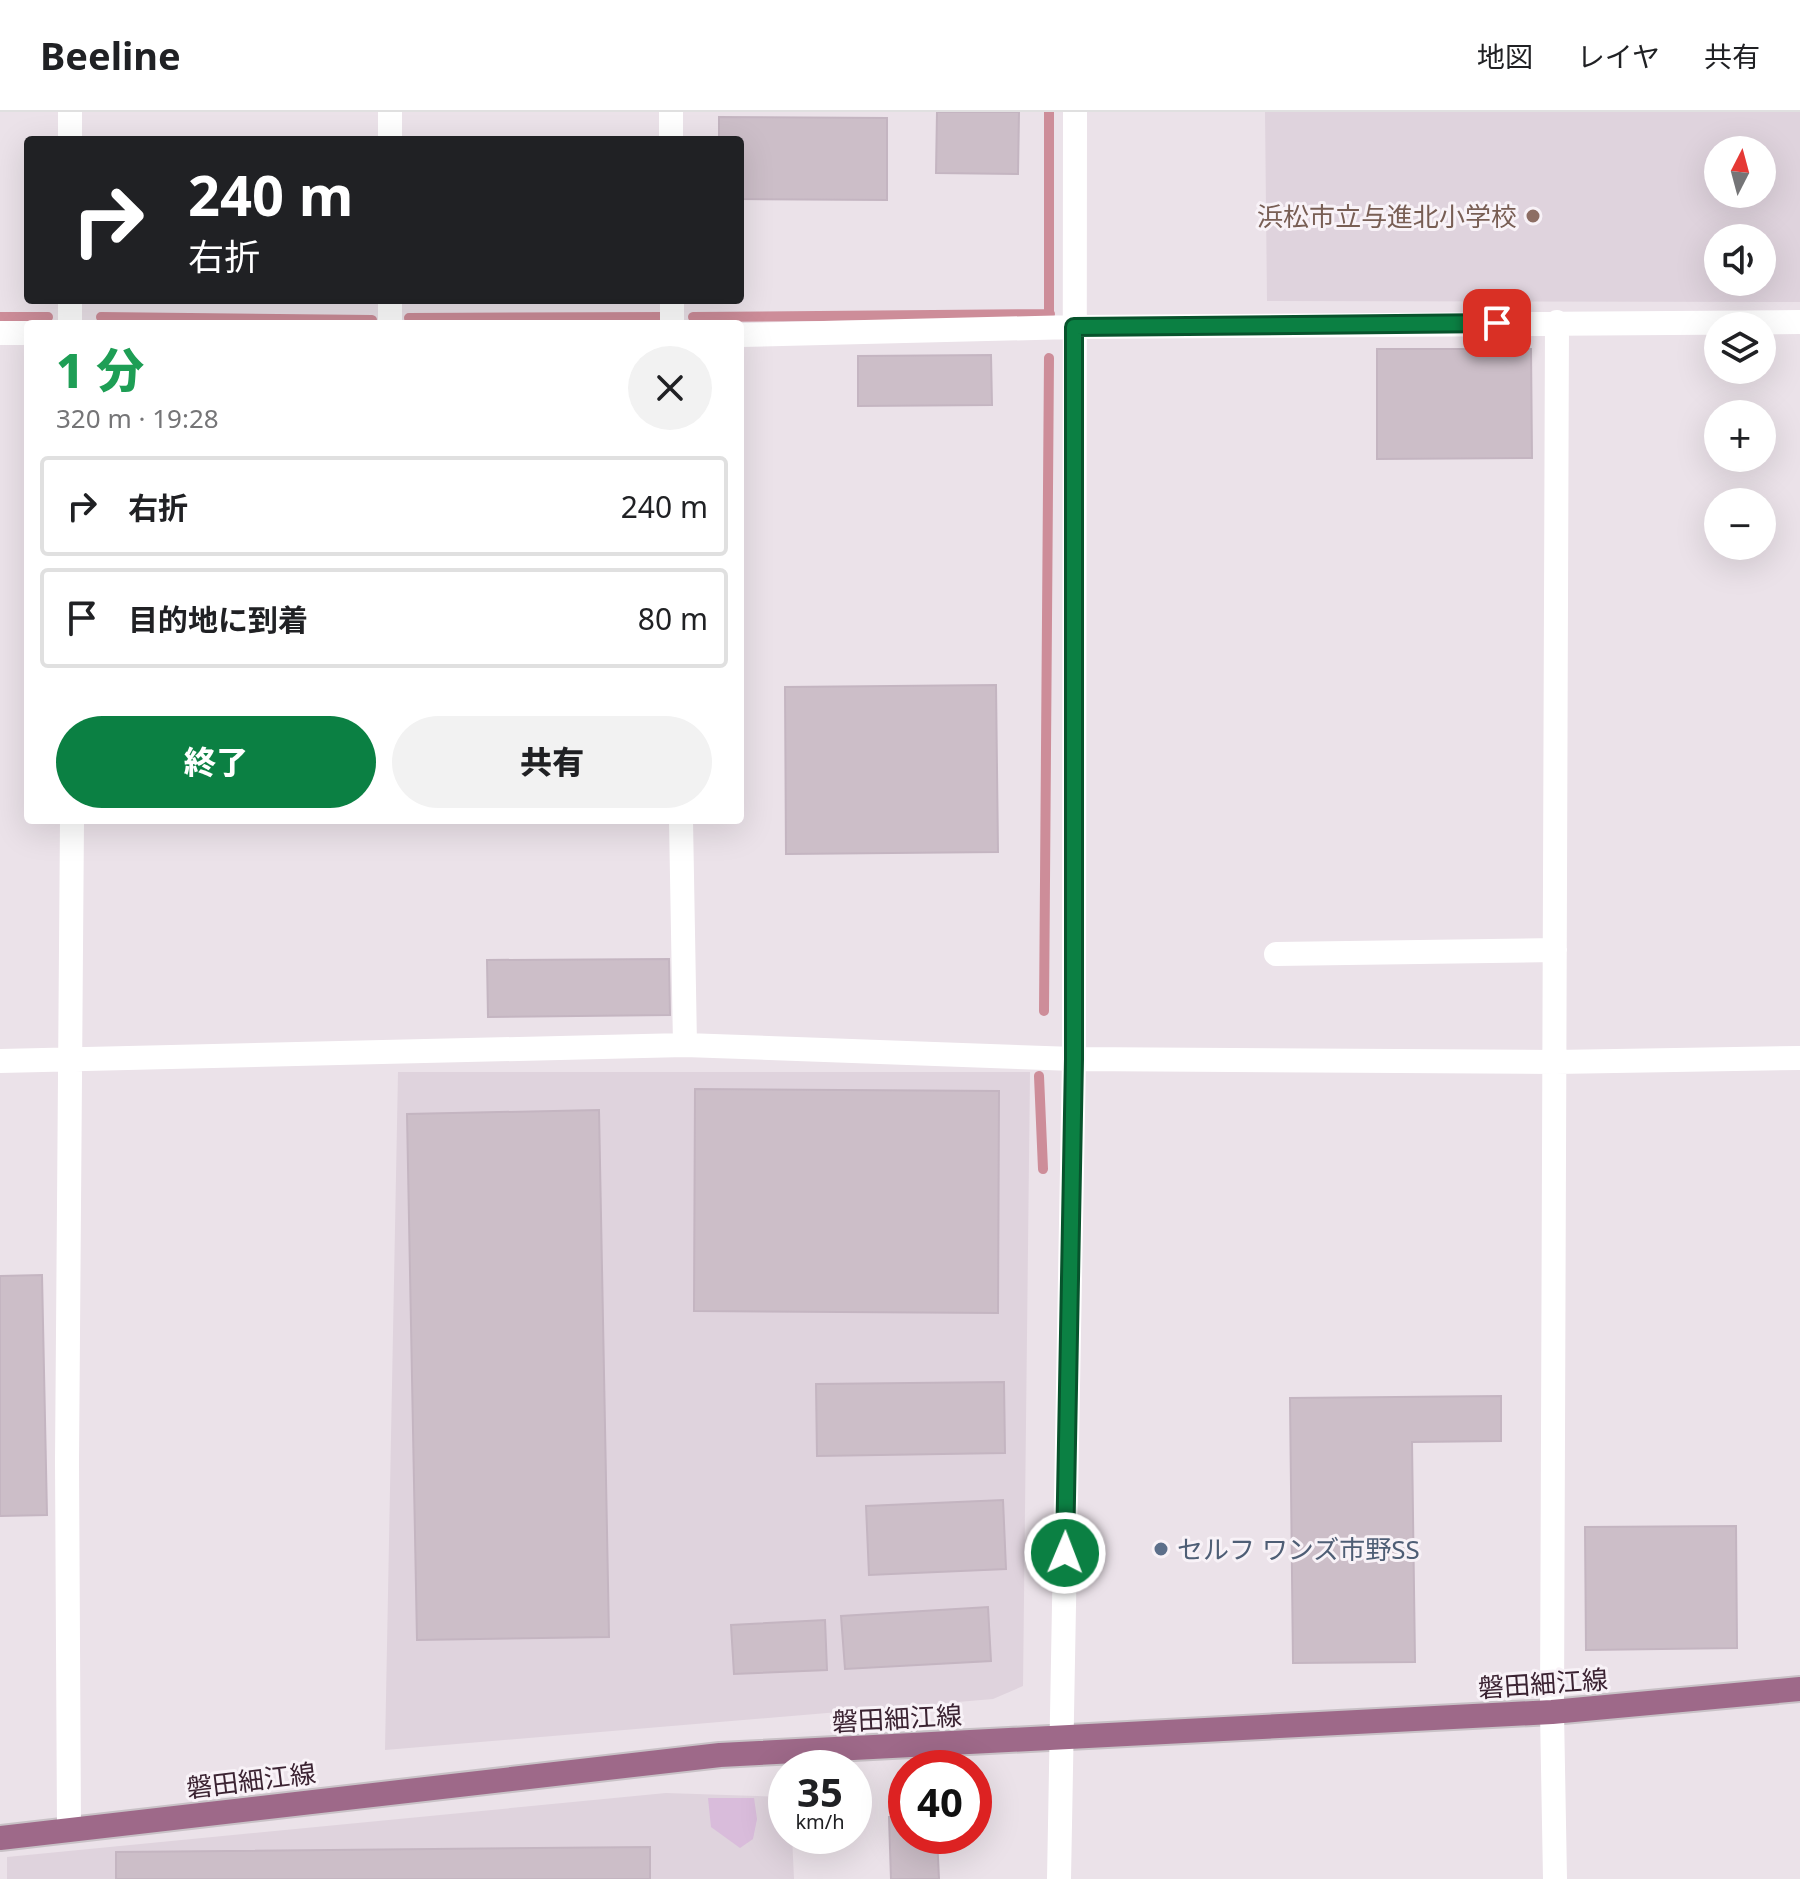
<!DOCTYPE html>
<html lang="ja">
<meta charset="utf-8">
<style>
:root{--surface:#fff;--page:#f2f2f2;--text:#202124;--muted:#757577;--line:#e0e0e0;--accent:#0b8043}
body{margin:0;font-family:"Noto Sans","Noto Sans JP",sans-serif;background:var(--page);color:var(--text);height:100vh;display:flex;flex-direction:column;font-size:30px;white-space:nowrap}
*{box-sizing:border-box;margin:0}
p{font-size:26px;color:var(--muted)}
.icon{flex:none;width:44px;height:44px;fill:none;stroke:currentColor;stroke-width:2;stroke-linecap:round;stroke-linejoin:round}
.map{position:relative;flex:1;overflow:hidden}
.sheet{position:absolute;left:24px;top:208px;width:720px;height:504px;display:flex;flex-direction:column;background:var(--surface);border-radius:8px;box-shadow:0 8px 32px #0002}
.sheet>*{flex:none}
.banner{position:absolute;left:24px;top:24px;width:720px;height:168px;border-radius:8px;box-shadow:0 8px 32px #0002;background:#202124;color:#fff;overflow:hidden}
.needle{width:52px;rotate:6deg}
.controls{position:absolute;left:1704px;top:24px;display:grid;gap:16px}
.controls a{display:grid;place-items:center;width:72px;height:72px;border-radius:50%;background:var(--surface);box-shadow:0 8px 32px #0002;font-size:40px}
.speed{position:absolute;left:768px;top:1638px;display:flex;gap:16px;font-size:40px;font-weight:700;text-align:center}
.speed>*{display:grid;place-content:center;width:104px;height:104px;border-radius:50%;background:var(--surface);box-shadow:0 8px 32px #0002;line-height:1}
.speed small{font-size:20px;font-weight:400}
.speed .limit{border:12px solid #d22;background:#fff;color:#111}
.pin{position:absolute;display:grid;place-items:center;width:68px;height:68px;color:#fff;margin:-34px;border-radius:16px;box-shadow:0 4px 12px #0006}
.me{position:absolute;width:88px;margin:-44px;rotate:1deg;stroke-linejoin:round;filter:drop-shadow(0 0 6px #0008)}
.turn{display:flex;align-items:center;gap:28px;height:168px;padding:0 32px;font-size:36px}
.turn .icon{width:104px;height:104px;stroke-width:2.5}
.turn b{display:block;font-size:56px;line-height:68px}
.round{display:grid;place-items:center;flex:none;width:84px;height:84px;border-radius:42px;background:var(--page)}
.headline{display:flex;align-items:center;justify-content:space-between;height:136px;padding:0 32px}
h1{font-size:48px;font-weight:800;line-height:60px;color:#1e9e55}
.button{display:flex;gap:16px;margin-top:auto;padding:16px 32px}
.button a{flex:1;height:92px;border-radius:48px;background:var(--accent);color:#fff;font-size:32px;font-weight:800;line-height:92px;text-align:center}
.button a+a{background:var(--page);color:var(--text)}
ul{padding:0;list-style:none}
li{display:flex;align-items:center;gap:24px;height:100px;margin:0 16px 12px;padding:0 16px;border:4px solid var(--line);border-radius:8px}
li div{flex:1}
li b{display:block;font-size:30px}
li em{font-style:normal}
header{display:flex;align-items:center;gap:48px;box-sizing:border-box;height:112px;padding:0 40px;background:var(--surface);border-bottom:2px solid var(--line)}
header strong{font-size:38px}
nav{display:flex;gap:44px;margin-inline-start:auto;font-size:28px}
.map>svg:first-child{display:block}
.built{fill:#dfd3dd;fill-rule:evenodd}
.green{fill:#d9bcdb}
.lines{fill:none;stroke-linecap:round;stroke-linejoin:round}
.stream{stroke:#cd8d99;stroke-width:10}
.building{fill:#ccbec8;stroke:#c4b5c1;stroke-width:2}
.major-casing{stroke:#c8c1c6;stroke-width:28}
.minor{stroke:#fff;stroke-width:24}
.major{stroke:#9e6989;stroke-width:24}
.route-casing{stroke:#07532c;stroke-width:20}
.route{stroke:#0b8043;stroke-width:14}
.education-dot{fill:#8d6e63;stroke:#f8f2f7;stroke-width:3}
.service-dot{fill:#5c6f8a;stroke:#f8f2f7;stroke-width:3}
.labels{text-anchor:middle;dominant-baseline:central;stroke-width:6;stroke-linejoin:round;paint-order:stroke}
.education-label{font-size:26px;fill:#785e54;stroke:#f8f2f7;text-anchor:end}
.service-label{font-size:26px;fill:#4e5e75;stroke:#f8f2f7;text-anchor:start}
.street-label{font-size:26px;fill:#3b2332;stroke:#f8f2f7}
</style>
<header>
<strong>Beeline</strong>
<nav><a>地図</a><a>レイヤ</a><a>共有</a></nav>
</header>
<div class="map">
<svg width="1800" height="1767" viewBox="0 0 1800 1767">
<rect width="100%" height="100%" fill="#ebe2e9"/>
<path class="built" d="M1265 0H1800V190L1267 189ZM1718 38H1762V82H1718ZM1718 126H1762V170H1718Z
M398 960H1030L1023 1574 993 1587 385 1638Z
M666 1681 786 1685V1724H792L794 1767H7V1745Z"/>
<path class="green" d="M708 1686H754L757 1707 753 1727 740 1736 711 1715Z"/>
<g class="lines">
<path class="stream" d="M1049 0V205
M0 205H48
M101 205 372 208
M693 205 1050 202
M409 206 663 205
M1044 899 1049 246
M1039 964 1043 1057"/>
</g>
<path class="building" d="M937 0H1019L1018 62 936 61Z
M719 5 887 6V88L740 87V28H719Z
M1377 237H1531L1532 346 1377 347Z
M991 243 992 293 858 294V244Z
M996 573 998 740 786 742 785 575Z
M669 847 670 903 488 905 487 848Z
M695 977 999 979 998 1201 694 1199Z
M599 998 609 1525 417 1528 407 1002Z
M42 1163 47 1403 0 1404V1164Z
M1004 1270 1005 1341 817 1344 816 1272Z
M1501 1284V1329L1412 1330 1415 1550 1293 1551 1290 1286Z
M1003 1388 1006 1457 869 1463 866 1394Z
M1736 1414 1737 1536 1586 1538 1585 1415Z
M988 1495 991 1549 845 1557 841 1504Z
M825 1508 827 1558 734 1562 731 1513Z
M889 1705H906V1724H937L939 1767H891Z
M650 1735V1767H116V1740Z"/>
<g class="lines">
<g class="major-casing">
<path id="major" d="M0 1726 720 1643 1552 1600 1800 1577"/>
</g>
<path class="minor" d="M70 0V28
M671 0V28
M390 28V0
M70 188V212
M672 188V212
M390 212V188
M0 221H28
M740 223 1074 215 1800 210
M681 708 685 933
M1276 842 1555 838
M0 949 685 933 1074 947 1555 950 1800 946
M69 1717 67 1349 72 708
M1059 1767 1074 947 1075 0
M1555 1767 1552 1600 1557 210"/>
<use href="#major" class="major"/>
</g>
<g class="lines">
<g class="route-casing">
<path id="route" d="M1065 1441 1074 947V215L1497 211"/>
</g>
<use href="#route" class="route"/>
</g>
<circle class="education-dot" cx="1533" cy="104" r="8"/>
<circle class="service-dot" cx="1161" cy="1437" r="8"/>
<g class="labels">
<g class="education-label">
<text x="1517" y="104">浜松市立与進北小学校</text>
</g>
<g class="service-label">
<text x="1177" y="1437">セルフ ワンズ市野SS</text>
</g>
<g class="street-label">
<text transform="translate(1543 1571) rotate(-4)">磐田細江線</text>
<text transform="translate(897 1606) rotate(-3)">磐田細江線</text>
<text transform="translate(251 1668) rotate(-7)">磐田細江線</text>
</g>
</g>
</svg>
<div class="controls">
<a><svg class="needle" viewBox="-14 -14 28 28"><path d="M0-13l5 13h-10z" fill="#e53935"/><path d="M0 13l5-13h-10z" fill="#757577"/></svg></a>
<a><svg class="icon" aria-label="sound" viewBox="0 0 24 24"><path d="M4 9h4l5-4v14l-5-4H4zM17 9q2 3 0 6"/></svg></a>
<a><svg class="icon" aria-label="layers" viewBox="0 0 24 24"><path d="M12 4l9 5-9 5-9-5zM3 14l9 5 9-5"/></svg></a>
<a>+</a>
<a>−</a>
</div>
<div class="speed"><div>35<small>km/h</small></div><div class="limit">40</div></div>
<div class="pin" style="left:1497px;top:211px;background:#d93025"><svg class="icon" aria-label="arrive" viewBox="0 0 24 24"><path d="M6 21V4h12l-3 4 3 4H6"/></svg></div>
<svg class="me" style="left:1065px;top:1441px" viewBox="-20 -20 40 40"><circle r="17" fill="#0b8043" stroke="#fff" stroke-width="3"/><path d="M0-11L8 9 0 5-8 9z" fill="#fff"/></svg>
<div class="banner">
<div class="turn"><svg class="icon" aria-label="right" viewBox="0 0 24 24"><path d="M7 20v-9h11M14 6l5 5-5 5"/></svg><div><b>240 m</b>右折</div></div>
</div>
<section class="sheet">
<div class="headline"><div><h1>1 分</h1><p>320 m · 19:28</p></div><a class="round"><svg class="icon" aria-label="close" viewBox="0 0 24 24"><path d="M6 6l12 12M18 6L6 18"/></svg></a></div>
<ul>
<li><svg class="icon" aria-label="right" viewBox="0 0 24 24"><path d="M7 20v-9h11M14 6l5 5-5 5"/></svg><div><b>右折</b></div><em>240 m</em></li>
<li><svg class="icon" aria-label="arrive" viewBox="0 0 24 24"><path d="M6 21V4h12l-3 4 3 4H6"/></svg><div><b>目的地に到着</b></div><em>80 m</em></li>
</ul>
<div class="button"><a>終了</a><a>共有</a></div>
</section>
</div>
